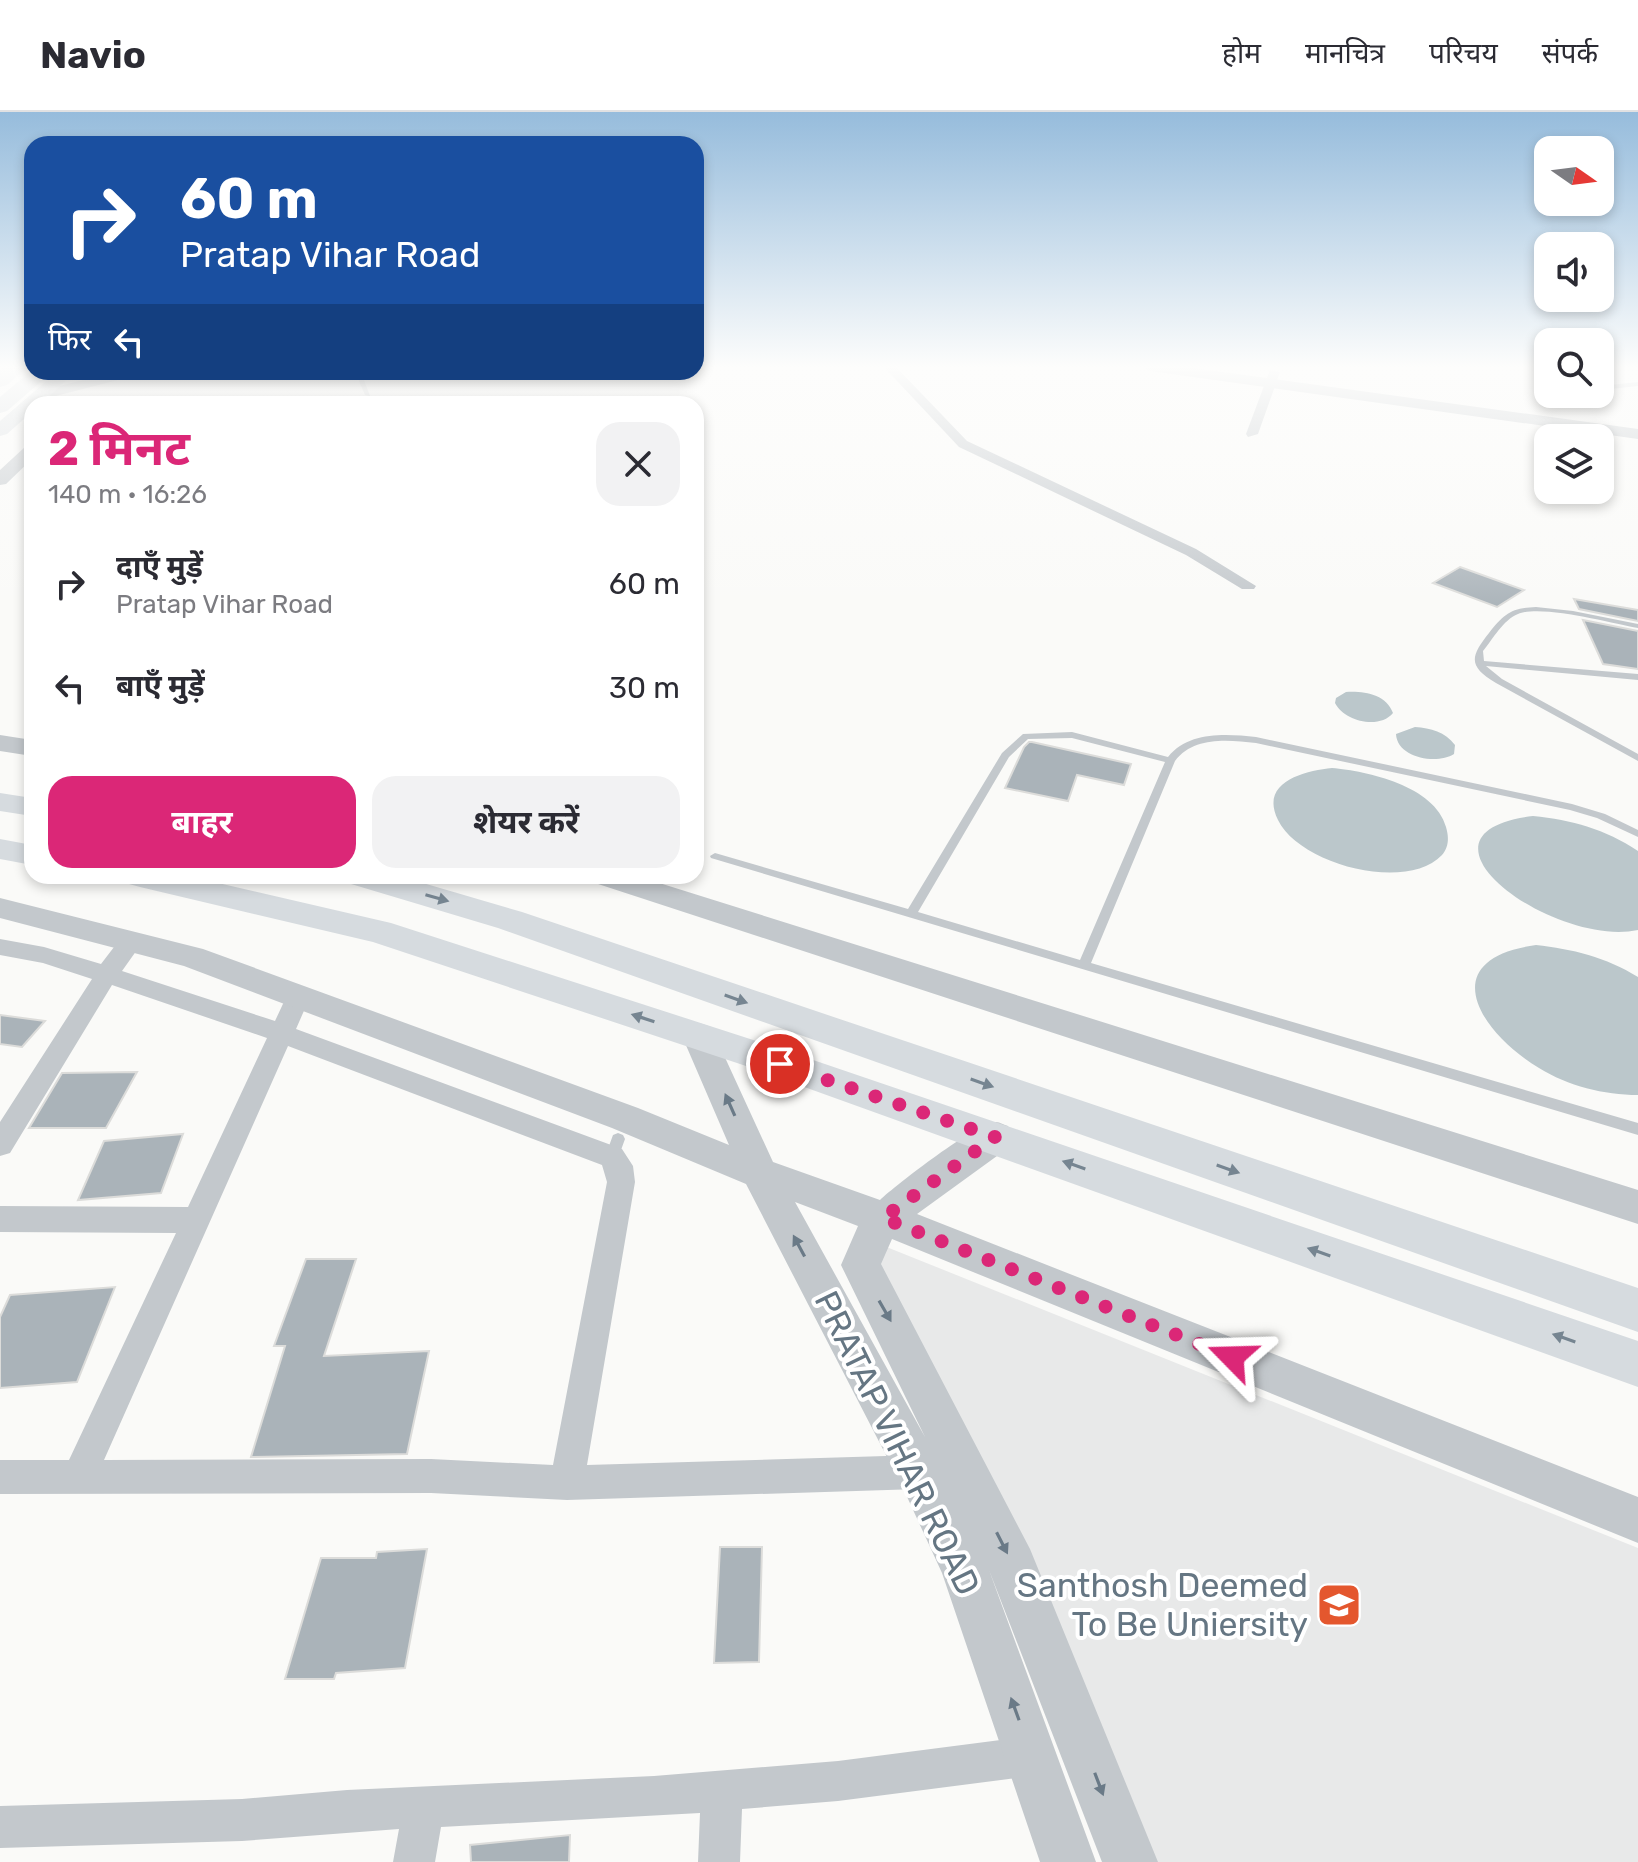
<!DOCTYPE html>
<html lang="hi">
<meta charset="utf-8">
<style>
:root{--surface:#fff;--page:#f2f2f3;--text:#2b2b33;--muted:#7c7c81;--line:#e1e1e2;--accent:#db2777}
body{margin:0;font-family:Rubik,"Noto Sans Devanagari",sans-serif;background:var(--page);color:var(--text);height:100vh;display:flex;flex-direction:column;font-size:30px;white-space:nowrap}
*{box-sizing:border-box;margin:0}
p{font-size:26px;color:var(--muted)}
.icon{flex:none;width:44px;height:44px;fill:none;stroke:currentColor;stroke-width:2;stroke-linecap:round;stroke-linejoin:round}
.map{position:relative;flex:1;overflow:hidden}
.panel{position:absolute;left:24px;top:284px;width:680px;height:488px;display:flex;flex-direction:column;background:var(--surface);border-radius:24px;box-shadow:0 4px 12px #0003}
.panel>*{flex:none}
.guide{position:absolute;left:24px;top:24px;width:680px;height:244px;border-radius:24px;box-shadow:0 4px 12px #0003;background:#1a4fa0;color:#fff;overflow:hidden}
.needle{width:52px;rotate:104deg}
.controls{position:absolute;left:1534px;top:24px;display:grid;gap:16px}
.controls a{display:grid;place-items:center;width:80px;height:80px;border-radius:16px;background:var(--surface);box-shadow:0 4px 12px #0003;font-size:40px}
.pin{position:absolute;display:grid;place-items:center;width:68px;height:68px;color:#fff;margin:-34px;border:4px solid #fff;border-radius:50%;box-shadow:0 2px 8px #0007}
.me{position:absolute;width:88px;margin:-44px;rotate:292deg;stroke-linejoin:round;filter:drop-shadow(0 0 6px #0008)}
.turn{display:flex;align-items:center;gap:28px;height:168px;padding:0 24px;font-size:36px}
.turn .icon{width:104px;height:104px;stroke-width:2.5}
.turn b{display:block;font-size:56px;line-height:68px}
.then{display:flex;align-items:center;height:76px;padding:0 24px;background:#0003;gap:16px;font-size:30px}
.round{display:grid;place-items:center;flex:none;width:84px;height:84px;border-radius:24px;background:var(--page)}
.head{display:flex;align-items:center;justify-content:space-between;height:136px;padding:0 24px}
h1{font-size:48px;font-weight:700;line-height:60px;color:var(--accent)}
.button{display:flex;gap:16px;margin-top:auto;padding:16px 24px}
.button a{flex:1;height:92px;border-radius:24px;background:var(--accent);color:#fff;font-size:32px;font-weight:700;line-height:92px;text-align:center}
.button a+a{background:var(--page);color:var(--text)}
ul{padding:0;list-style:none}
li{display:flex;align-items:center;gap:24px;height:104px;padding:0 24px}
li div{flex:1}
li b{display:block;font-size:30px}
li em{font-style:normal}
header{display:flex;align-items:center;gap:48px;box-sizing:border-box;height:112px;padding:0 40px;background:var(--surface);border-bottom:2px solid var(--line)}
header strong{font-size:38px}
nav{display:flex;gap:44px;margin-inline-start:auto;font-size:28px}
.map>svg:first-child{display:block}
.built{fill:#e8e9e9}
.water{fill:#bbc7cb}
.building{fill:#aab3b9;stroke:#dcdcda;stroke-width:2}
.lines{fill:none;stroke-linecap:round;stroke-linejoin:round}
.service{fill:#c3c8cc;fill-rule:evenodd}
.minor{fill:#c3c8cc;fill-rule:evenodd}
.tertiary{fill:#c3c8cc;fill-rule:evenodd}
.secondary{fill:#d6dbdf;fill-rule:evenodd}
.trunk{fill:#d6dbdf;fill-rule:evenodd}
.motorway{fill:#d6dbdf;fill-rule:evenodd}
.oneway{fill:#768591}
.oneway2{fill:#6a7a87}
.route{stroke:#db2777;stroke-width:14;stroke-dasharray:0 25.2}
.labels{text-anchor:middle;dominant-baseline:central;stroke-width:8;stroke-linejoin:round;paint-order:stroke}
.near-street-label{font-size:34px;fill:#657683;stroke:#fff}
.near-poi-label{font-size:34px;fill:#657683;stroke:#fff;text-anchor:end}
</style>
<header>
<strong>Navio</strong>
<nav><a>होम</a><a>मानचित्र</a><a>परिचय</a><a>संपर्क</a></nav>
</header>
<div class="map">
<svg width="1638" height="1750" viewBox="0 0 1638 1750">
<rect width="100%" height="100%" fill="#fafaf8"/>
<path class="built" d="M884 1134 1638 1436V1750H1141L889 1196 877 1135Z"/>
<path class="water" d="M1346 580C1364 579 1386 582 1393 601 1379 618 1344 609 1335 591L1336 586Z
M1415 615C1431 616 1445 620 1455 633L1454 642C1437 653 1397 646 1396 622Z
M1332 656C1367 659 1435 674 1446 715 1449 725 1449 735 1442 743 1406 781 1299 752 1278 708 1259 670 1304 659 1332 656Z
M1533 704C1572 708 1605 717 1638 739V818C1553 836 1394 721 1533 704Z
M1536 833C1572 837 1606 845 1638 865V983C1604 983 1568 974 1539 956 1479 920 1433 847 1536 833Z"/>
<path class="building" d="M1460 455 1524 478 1497 495 1433 471Z
M1574 487 1638 498V509L1579 497Z
M1583 508 1638 519V557L1603 552Z
M1029 630H1032L1131 652 1124 673 1077 663 1068 689 1005 676 1024 635Z
M0 903 45 909 22 935 0 932Z
M137 960 106 1016H29L62 961Z
M183 1022 161 1081 78 1088 104 1029Z
M306 1147H356L324 1244 429 1239 407 1342 251 1345 285 1234H274Z
M115 1175 77 1270 0 1276V1205L10 1183Z
M720 1435H762L759 1550 714 1551Z
M427 1437 405 1556 336 1561 334 1567H285L321 1446H376L377 1440Z
M570 1723 569 1750H471L470 1733Z"/>
<g class="lines">
<path class="service" d="M355 260H361L370 284 365 283Z
M1638 270V274L1600 278V274Z
M1536 495 1573 499 1638 512V516C1611 511 1541 492 1518 502 1503 508 1493 527 1483 539L1484 549 1638 562V568L1486 554 1502 567 1638 642V649L1496 571C1468 554 1470 545 1489 521 1504 502 1511 496 1536 495Z
M1072 620 1168 645C1189 619 1226 622 1256 625L1572 692 1605 702 1638 718V725L1597 706 1570 698 1256 631C1228 628 1194 624 1175 649L1091 851 1638 1011V1023L711 746 710 744 715 741 908 797 1002 641 1023 622ZM1072 626 1165 650 1080 848 918 800 1009 645 1028 627Z
M618 1021 623 1023 625 1027 617 1049 612 1051 607 1049 605 1045 613 1023Z"/>
<path class="minor" d="M884 255H896L967 329 1196 437 1256 474 1254 477H1242L1186 443 959 335Z
M1270 258 1280 260 1258 322 1248 325 1246 322Z
M132 820 140 822 144 828 122 859 275 909 289 879 298 876 307 879 310 885 296 917 622 1037 633 1054 635 1070 587 1353 919 1343 931 1348 936 1360 931 1372 919 1377 567 1388 431 1381 0 1382V1348H69L176 1121 0 1120V1094L188 1095 267 926 112 873 10 1041 0 1044V1010L92 867 43 851 0 843V827L44 835 101 852 124 822ZM288 934 602 1053 607 1070 553 1353 431 1347 104 1348Z
M1032 1624 1046 1630 1052 1644 1046 1658 1032 1664 838 1689 742 1697 740 1750H698L700 1701 441 1715 435 1750H393L399 1717 242 1729 0 1736V1694L242 1687 347 1678 654 1664 838 1649Z"/>
<path class="tertiary" d="M1143 255H1186L1638 317V327L1150 259Z
M116 260H233L226 264 118 268 40 288 32 283 35 280Z
M32 333V347L6 372 0 373V358L26 334Z
M0 623 32 628V644L0 639Z
M591 764H637L1638 1078V1112L595 771Z
M0 786 203 837 638 996 729 1033 682 924 687 915 699 911 711 915 773 1050 880 1088C896 1073 977 1010 996 1010 1000 1010 1004 1013 1008 1014L1013 1025 1008 1036 917 1102 1638 1385V1431L892 1127 881 1152 1030 1437 1158 1750H1102L989 1458 1096 1750H1040L942 1461 903 1376 746 1072 612 1016 184 854 0 806ZM795 1090 858 1114 841 1153 925 1325Z"/>
<path class="secondary" d="M57 260H75L41 292H32V300L7 322 0 324V309Z
M0 681 32 686V704L0 699Z
M0 727 32 733V753L0 747Z
M124 764H188L391 811 772 934 1638 1229V1275L746 954 373 830 140 775 129 772Z
M346 764H399L522 800 1638 1176V1220L498 816 351 772Z"/>
<path class="trunk" d="M32 258 52 260 7 299 0 301V285Z"/>
<path class="motorway" d="M4 255H27L7 273 0 275V259Z"/>
</g>
<defs><path id="oneway-solid" d="M-6-.8H1V-3.2L6.5 0L1 3.2V.8H-6Z" transform="scale(2)"/></defs>
<g class="oneway">
<use href="#oneway-solid" transform="translate(437 786) rotate(16)"/>
<use href="#oneway-solid" transform="translate(736 887) rotate(19)"/>
<use href="#oneway-solid" transform="translate(643 906) rotate(-162)"/>
<use href="#oneway-solid" transform="translate(982 971) rotate(19)"/>
<use href="#oneway-solid" transform="translate(1074 1053) rotate(-161)"/>
<use href="#oneway-solid" transform="translate(1228 1057) rotate(19)"/>
<use href="#oneway-solid" transform="translate(1319 1140) rotate(-161)"/>
<use href="#oneway-solid" transform="translate(1564 1226) rotate(-161)"/>
</g>
<g class="oneway2">
<use href="#oneway-solid" transform="translate(730 993) rotate(-114)"/>
<use href="#oneway-solid" transform="translate(799 1134) rotate(-118)"/>
<use href="#oneway-solid" transform="translate(885 1199) rotate(60)"/>
<use href="#oneway-solid" transform="translate(1002 1431) rotate(63)"/>
<use href="#oneway-solid" transform="translate(1015 1597) rotate(-110)"/>
<use href="#oneway-solid" transform="translate(1099 1672) rotate(69)"/>
</g>
<linearGradient id="sky" x2="0" y2="1"><stop stop-color="#96bcdc"/><stop offset="0.51" stop-color="#fdfdfc"/><stop offset="1" stop-color="#fdfdfc" stop-opacity="0"/></linearGradient>
<rect width="1638" height="500" fill="url(#sky)"/>
<g class="lines">
<path class="route" d="M780 952 995 1025 883 1106 1232 1245"/>
</g>
<defs>
<g id="university-square" transform="scale(2.3)"><rect x="-9" y="-9" width="18" height="18" rx="4" fill="#e4572e" stroke="#fff"/><path d="M0-5L7-2L0 1L-7-2ZM-4 1L0 2.5L4 1V4Q0 6-4 4Z" fill="#fff"/></g>
</defs>
<g fill-rule="evenodd">
<use href="#university-square" x="1339" y="1493"/>
</g>
<g class="labels">
<g class="near-street-label">
<text transform="translate(897 1331) rotate(64)">PRATAP VIHAR ROAD</text>
</g>
<g class="near-poi-label">
<text x="1308" y="1473">Santhosh Deemed<tspan x="1308" dy="39">To Be Uniersity</tspan></text>
</g>
</g>
</svg>
<div class="controls">
<a><svg class="needle" viewBox="-14 -14 28 28"><path d="M0-13l5 13h-10z" fill="#e53935"/><path d="M0 13l5-13h-10z" fill="#7c7c81"/></svg></a>
<a><svg class="icon" aria-label="sound" viewBox="0 0 24 24"><path d="M4 9h4l5-4v14l-5-4H4zM17 9q2 3 0 6"/></svg></a>
<a><svg class="icon" aria-label="search" viewBox="0 0 24 24"><circle cx="10" cy="10" r="6"/><path d="M15 15l6 6"/></svg></a>
<a><svg class="icon" aria-label="layers" viewBox="0 0 24 24"><path d="M12 4l9 5-9 5-9-5zM3 14l9 5 9-5"/></svg></a>
</div>
<div class="pin" style="left:780px;top:952px;background:#d93025"><svg class="icon" aria-label="arrive" viewBox="0 0 24 24"><path d="M6 21V4h12l-3 4 3 4H6"/></svg></div>
<svg class="me" style="left:1232px;top:1245px" viewBox="-20 -20 40 40"><path d="M0-17L14 15 0 8-14 15z" fill="#db2777" stroke="#fff" stroke-width="4"/></svg>
<div class="guide">
<div class="turn"><svg class="icon" aria-label="right" viewBox="0 0 24 24"><path d="M7 20v-9h11M14 6l5 5-5 5"/></svg><div><b>60 m</b>Pratap Vihar Road</div></div>
<div class="then">फिर<svg class="icon" aria-label="left" viewBox="0 0 24 24"><path d="M17 20v-9H6M10 6l-5 5 5 5"/></svg></div>
</div>
<section class="panel">
<div class="head"><div><h1>2 मिनट</h1><p>140 m · 16:26</p></div><a class="round"><svg class="icon" aria-label="close" viewBox="0 0 24 24"><path d="M6 6l12 12M18 6L6 18"/></svg></a></div>
<ul>
<li><svg class="icon" aria-label="right" viewBox="0 0 24 24"><path d="M7 20v-9h11M14 6l5 5-5 5"/></svg><div><b>दाएँ मुड़ें</b><p>Pratap Vihar Road</p></div><em>60 m</em></li>
<li><svg class="icon" aria-label="left" viewBox="0 0 24 24"><path d="M17 20v-9H6M10 6l-5 5 5 5"/></svg><div><b>बाएँ मुड़ें</b></div><em>30 m</em></li>
</ul>
<div class="button"><a>बाहर</a><a>शेयर करें</a></div>
</section>
</div>
